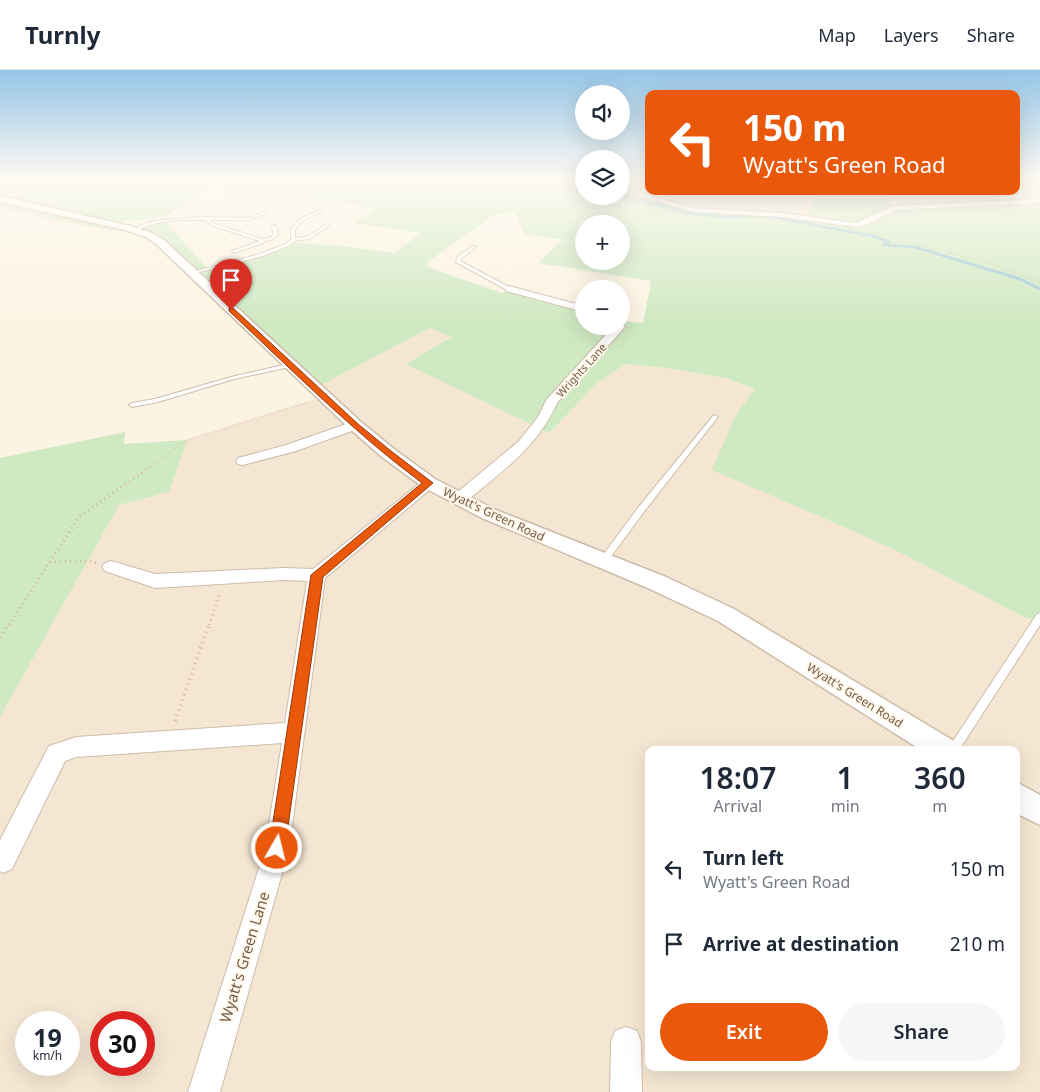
<!DOCTYPE html>
<meta charset="utf-8">
<style>
:root{--surface:#fff;--page:#f6f6f7;--text:#1f2937;--muted:#747a83;--line:#e0e1e3;--accent:#ea580c}
body{margin:0;font-family:"Noto Sans",sans-serif;background:var(--page);color:var(--text);height:100vh;display:flex;flex-direction:column;font-size:19px;white-space:nowrap}
*{box-sizing:border-box;margin:0}
p{font-size:16px;color:var(--muted)}
.icon{flex:none;width:28px;height:28px;fill:none;stroke:currentColor;stroke-width:2;stroke-linecap:round;stroke-linejoin:round}
.map{position:relative;flex:1;overflow:hidden}
.panel{position:absolute;left:645px;top:676px;width:375px;height:325px;display:flex;flex-direction:column;background:var(--surface);border-radius:10px;box-shadow:0 5px 20px #0002}
.panel>*{flex:none}
.top-card{position:absolute;left:645px;top:20px;width:375px;height:105px;border-radius:10px;box-shadow:0 5px 20px #0002;background:#ea580c;color:#fff;overflow:hidden}
.tools{position:absolute;left:575px;top:15px;display:grid;gap:10px}
.tools a{display:grid;place-items:center;width:55px;height:55px;border-radius:50%;background:var(--surface);box-shadow:0 5px 20px #0002;font-size:25px}
.speed{position:absolute;left:15px;top:941px;display:flex;gap:10px;font-size:25px;font-weight:700;text-align:center}
.speed>*{display:grid;place-content:center;width:65px;height:65px;border-radius:50%;background:var(--surface);box-shadow:0 5px 20px #0002;line-height:1}
.speed small{font-size:12px;font-weight:400}
.speed .limit{border:8px solid #d22;background:#fff;color:#111}
.pin{position:absolute;display:grid;place-items:center;width:42px;height:42px;color:#fff;margin:-51px -21px;border-radius:50% 50% 50% 0;rotate:-45deg;box-shadow:0 0 5px #0007}
.pin .icon{rotate:45deg}
.me{position:absolute;width:55px;margin:-28px;rotate:8deg;stroke-linejoin:round;filter:drop-shadow(0 0 4px #0008)}
.turn{display:flex;align-items:center;gap:18px;height:105px;padding:0 15px;font-size:22px}
.turn .icon{width:65px;height:65px;stroke-width:2.5}
.turn b{display:block;font-size:35px;line-height:42px}
.eta{display:flex;justify-content:space-evenly;align-items:center;height:85px;text-align:center}
.eta b{font-size:30px;font-weight:600;line-height:35px}
.action{display:flex;gap:10px;margin-top:auto;padding:10px 15px}
.action a{flex:1;height:58px;border-radius:30px;background:var(--accent);color:#fff;font-size:20px;font-weight:600;line-height:58px;text-align:center}
.action a+a{background:var(--page);color:var(--text)}
ul{padding:0;list-style:none}
li{display:flex;align-items:center;gap:15px;height:75px;padding:0 15px}
li div{flex:1}
li b{display:block;font-size:19px}
li em{font-style:normal}
header{display:flex;align-items:center;gap:30px;box-sizing:border-box;height:70px;padding:0 25px;background:var(--surface);border-bottom:1px solid var(--line)}
header strong{font-size:24px}
nav{display:flex;gap:28px;margin-inline-start:auto;font-size:18px}
.map>svg:first-child{display:block}
.residential{fill:#f4e6d2;fill-rule:evenodd}
.green{fill:#cfe9c2;fill-rule:evenodd}
.lines{fill:none;stroke-linecap:round;stroke-linejoin:round}
.stream-far1{stroke:#9ecbd7;stroke-width:2.5}
.stream{stroke:#9ecbd7;stroke-width:3}
.service-casing{stroke:#cdbcaa;stroke-width:2}
.minor-casing{stroke:#cdbcaa;stroke-width:2}
.tertiary-casing{stroke:#cdbcaa;stroke-width:3}
.path-far4{stroke:#d6b89e;stroke-width:1;stroke-dasharray:0.5 2;stroke-linecap:butt}
.path-far3{stroke:#d6b89e;stroke-width:2;stroke-dasharray:0.5 2;stroke-linecap:butt}
.path-far2{stroke:#d6b89e;stroke-width:2.5;stroke-dasharray:0.5 2.5;stroke-linecap:butt}
.path-far1{stroke:#d6b89e;stroke-width:3;stroke-dasharray:1 4;stroke-linecap:butt}
.path{stroke:#d6b89e;stroke-width:4;stroke-dasharray:1 4.5;stroke-linecap:butt}
.service{fill:#fff;fill-rule:evenodd}
.minor{fill:#fff;fill-rule:evenodd}
.tertiary{fill:#fff;fill-rule:evenodd}
.route{fill:#ea580c;stroke:#983908}
.labels{text-anchor:middle;dominant-baseline:central;stroke-width:4;stroke-linejoin:round;paint-order:stroke}
.far-street-label{font-size:11px;fill:#745b49;stroke:#fff8e9}
.street-label{font-size:12px;fill:#745b49;stroke:#fff8e9}
.near-street-label{font-size:15px;fill:#745b49;stroke:#fff8e9}
</style>
<header>
<strong>Turnly</strong>
<nav><a>Map</a><a>Layers</a><a>Share</a></nav>
</header>
<div class="map">
<svg width="1040" height="1022" viewBox="0 0 1040 1022">
<rect width="100%" height="100%" fill="#fcf4e3"/>
<path class="residential" d="M621 110H649V121H1016V110H1040V131L864 153 695 140 621 120Z
M430 258 452 266 407 293 549 363 600 311 626 294 666 298 725 308 756 320 736 345 819 446 897 481 1024 547 1040 551V1022H0V647L119 435 169 422 187 370 325 326 317 317ZM649 680H1016V998H649ZM26 952H69V995H26ZM101 952H144V995H101Z"/>
<path class="green" d="M0 110H584V126H621V110H644L629 121 695 140 807 149 816 121H888L893 138 1040 131V551L1024 547 897 481 819 446 712 400 736 345 755 319 725 308 666 298 626 294 600 311 549 363 406 294 451 267 430 258 317 317 160 172 134 160 143 155 164 150 208 199 267 183 292 173 343 176 394 183 421 163 353 153 374 140 332 130 226 123 225 116 210 115 165 147 121 152 111 161 0 138ZM497 143H515L525 164 562 170 538 193 651 211 643 253 621 251V256H584V239L509 219 502 223 425 196 429 191ZM584 154H621V191H584Z
M125 362 124 374 187 370 169 422 119 435 0 647V388Z"/>
<g class="lines">
<path class="stream-far1" d="M571 110 584 114
M621 125 691 144 728 147 760 145 873 166 889 172 883 175 915 177 935 183"/>
<path class="stream" d="M931 182 1020 209 1040 219"/>
<g class="service-casing">
<path id="service" d="M628 110H631L621 119V116Z
M649 114V117L640 126 621 121V119L638 124Z
M320 140 323 141 302 151 295 159V168L307 167 327 154H329V156L309 169 294 171 288 176 263 186 191 204 189 203 260 184 285 174 291 170V159L300 149Z
M267 141 268 143 249 150H210L215 154 262 169 269 168 274 165 272 156 274 155 276 156 278 165 271 170 264 171 263 173 234 183 232 181 260 171 213 156 205 150H176L162 152 149 155 135 161 132 160 146 153 162 150 205 147 249 148Z
M473 176 476 177 462 188 460 191 511 218V220H507L456 192 458 186Z
M292 293 295 295 294 296 234 309 158 332 132 337 129 335 132 333 155 329 231 307Z
M715 345 718 347 717 348 643 443 607 492H601L600 490 601 488 637 439 713 346Z
M1040 543V555L959 680H947L1037 544Z"/>
</g>
<g class="minor-casing">
<path id="minor" d="M19 110 0 115V111Z
M639 123 695 138 783 143 856 153 893 136 1040 129V133L895 140 867 155 856 157 783 147 695 142 637 126V124Z
M509 216 584 236V242L506 221V217Z
M621 253 625 256 624 258 557 333C538 377 500 403 464 433H454L451 429 454 425 519 371 538 347 547 329 614 256H621Z
M355 351 362 355 360 358 296 381 243 395 238 394 236 391 238 388 286 375Z
M429 408 434 410 436 413 434 416 325 508 289 779 220 1022H188L265 779 282 673 76 687 65 691 12 799 3 803 0 801V770L49 676 76 667 285 653 307 511 284 510 155 518 105 501 102 497 105 493 111 491 155 504 284 498 313 499 424 410Z
M626 957 637 961 641 972 642 1022H610L611 972 615 961Z"/>
</g>
<g class="tertiary-casing">
<path id="tertiary" d="M0 126 131 156 152 163 164 170 361 352 394 379 435 409 496 440 666 507 734 539 954 671 958 680H921L718 551 650 519 482 448 423 417 382 387 349 358 156 174 146 167 125 160 0 132Z
M1016 712 1040 725V755L1016 743Z"/>
</g>
<path class="path-far4" d="M873 163 951 183"/>
<path class="path-far3" d="M946 182 985 192 1040 212"/>
<path class="path-far2" d="M148 398 187 370 308 332"/>
<path class="path-far1" d="M50 492 88 491 96 493
M9 555 79 447 150 397
M209 555 220 523"/>
<path class="path" d="M0 568 9 554
M175 651 209 554"/>
<use href="#service" class="service"/>
<use href="#minor" class="minor"/>
<use href="#tertiary" class="tertiary"/>
</g>
<linearGradient id="sky" x2="0" y2="1"><stop stop-color="#95c4e7"/><stop offset="0.43" stop-color="#fefaf2"/><stop offset="1" stop-color="#fefaf2" stop-opacity="0"/></linearGradient>
<rect width="1040" height="253" fill="url(#sky)"/>
<path class="route" d="M229 238H233L358 354 391 381 433 413 323 507 285 778 282 784 277 787 271 784 269 778 311 505 422 413C353 362 292 300 229 241Z"/>
<g class="labels">
<g class="far-street-label">
<text transform="translate(581 300) rotate(-48)">Wrights Lane</text>
</g>
<g class="street-label">
<text transform="translate(494 444) rotate(25)">Wyatt's Green Road</text>
<text transform="translate(855 625) rotate(32)">Wyatt's Green Road</text>
</g>
<g class="near-street-label">
<text transform="translate(244 887) rotate(-73)">Wyatt's Green Lane</text>
</g>
</g>
</svg>
<div class="tools">
<a><svg class="icon" aria-label="sound" viewBox="0 0 24 24"><path d="M4 9h4l5-4v14l-5-4H4zM17 9q2 3 0 6"/></svg></a>
<a><svg class="icon" aria-label="layers" viewBox="0 0 24 24"><path d="M12 4l9 5-9 5-9-5zM3 14l9 5 9-5"/></svg></a>
<a>+</a>
<a>−</a>
</div>
<div class="speed"><div>19<small>km/h</small></div><div class="limit">30</div></div>
<div class="pin" style="left:231px;top:240px;background:#d93025"><svg class="icon" aria-label="arrive" viewBox="0 0 24 24"><path d="M6 21V4h12l-3 4 3 4H6"/></svg></div>
<svg class="me" style="left:277px;top:778px" viewBox="-20 -20 40 40"><circle r="17" fill="#ea580c" stroke="#fff" stroke-width="3"/><path d="M0-11L8 9 0 5-8 9z" fill="#fff"/></svg>
<div class="top-card">
<div class="turn"><svg class="icon" aria-label="left" viewBox="0 0 24 24"><path d="M17 20v-9H6M10 6l-5 5 5 5"/></svg><div><b>150 m</b>Wyatt's Green Road</div></div>
</div>
<section class="panel">
<div class="eta">
<div><b>18:07</b><p>Arrival</p></div>
<div><b>1</b><p>min</p></div>
<div><b>360</b><p>m</p></div>
</div>
<ul>
<li><svg class="icon" aria-label="left" viewBox="0 0 24 24"><path d="M17 20v-9H6M10 6l-5 5 5 5"/></svg><div><b>Turn left</b><p>Wyatt's Green Road</p></div><em>150 m</em></li>
<li><svg class="icon" aria-label="arrive" viewBox="0 0 24 24"><path d="M6 21V4h12l-3 4 3 4H6"/></svg><div><b>Arrive at destination</b></div><em>210 m</em></li>
</ul>
<div class="action"><a>Exit</a><a>Share</a></div>
</section>
</div>
